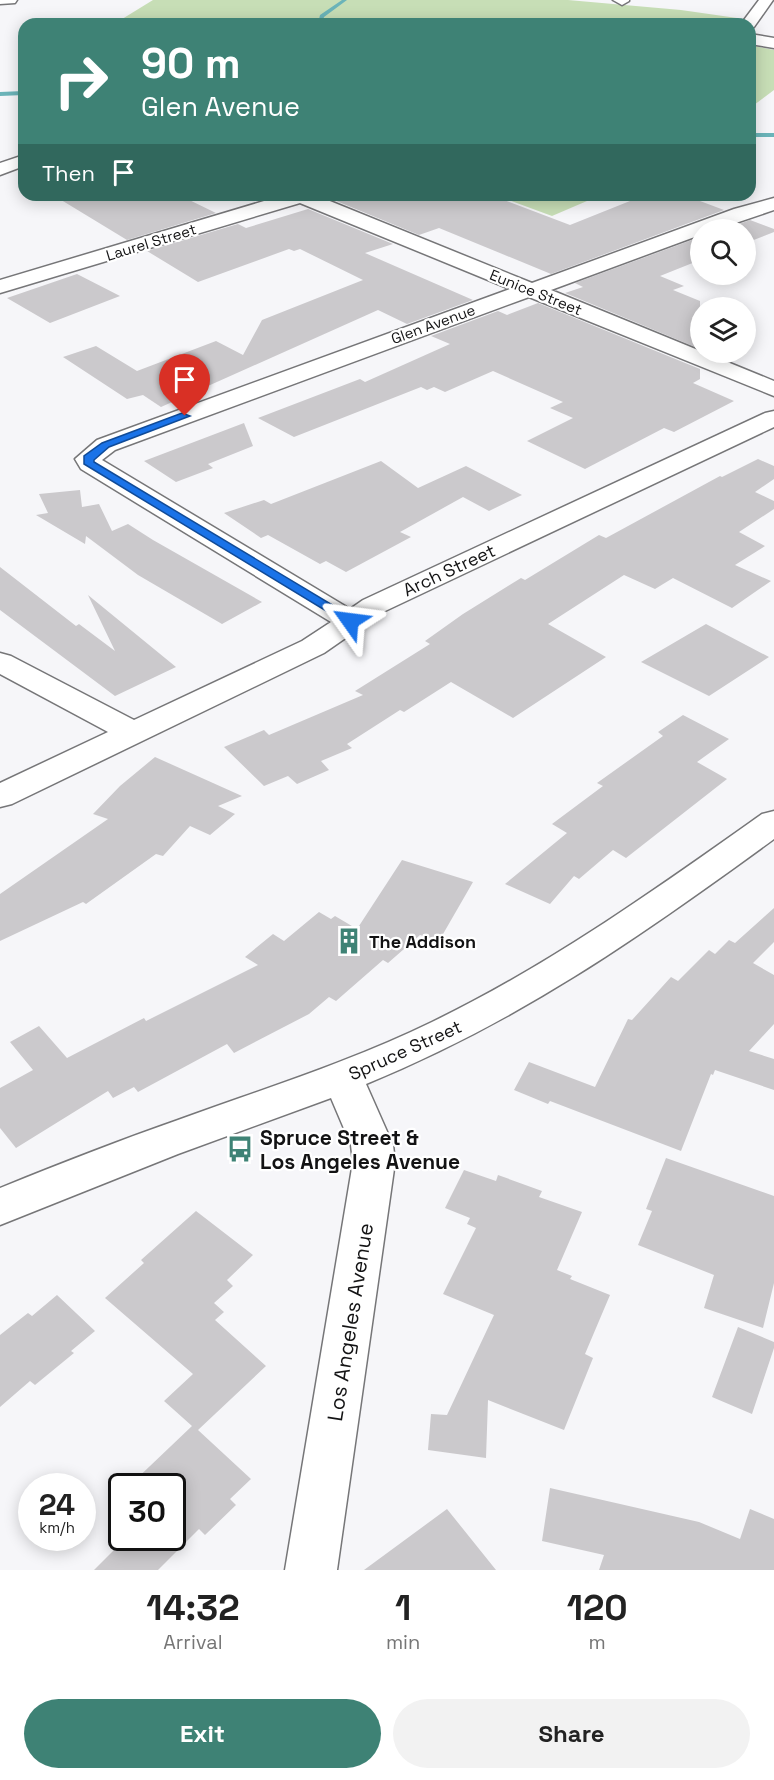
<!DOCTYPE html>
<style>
:root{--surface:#fff;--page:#f2f2f2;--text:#222;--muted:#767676;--accent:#3e8275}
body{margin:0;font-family:"Space Grotesk",sans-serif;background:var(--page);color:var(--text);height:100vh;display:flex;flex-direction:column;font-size:22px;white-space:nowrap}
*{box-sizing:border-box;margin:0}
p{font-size:20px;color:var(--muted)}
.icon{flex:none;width:33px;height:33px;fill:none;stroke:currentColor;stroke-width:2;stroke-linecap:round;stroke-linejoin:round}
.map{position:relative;height:1570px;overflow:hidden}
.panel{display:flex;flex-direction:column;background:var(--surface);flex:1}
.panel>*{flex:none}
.top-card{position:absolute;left:18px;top:18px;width:738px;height:183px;border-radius:18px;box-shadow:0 3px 15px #0003;background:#3e8275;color:#fff;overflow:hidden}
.controls{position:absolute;left:690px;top:219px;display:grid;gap:12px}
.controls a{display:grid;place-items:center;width:66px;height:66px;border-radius:50%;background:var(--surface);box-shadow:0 3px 15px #0003;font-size:30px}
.speed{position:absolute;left:18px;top:1473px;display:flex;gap:12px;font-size:30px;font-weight:700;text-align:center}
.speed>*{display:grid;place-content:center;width:78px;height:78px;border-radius:50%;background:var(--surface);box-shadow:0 3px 15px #0003;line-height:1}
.speed small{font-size:15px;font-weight:400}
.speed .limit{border:3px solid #111;border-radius:9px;background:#fff;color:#111}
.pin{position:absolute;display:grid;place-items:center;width:51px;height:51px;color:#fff;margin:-62px -26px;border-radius:50% 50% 50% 0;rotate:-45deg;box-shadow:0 0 6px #0007}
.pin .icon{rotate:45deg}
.me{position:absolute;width:66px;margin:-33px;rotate:301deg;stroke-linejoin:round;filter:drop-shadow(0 0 4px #0008)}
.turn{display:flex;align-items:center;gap:21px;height:126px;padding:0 24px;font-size:27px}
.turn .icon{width:78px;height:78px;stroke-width:2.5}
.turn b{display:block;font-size:42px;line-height:51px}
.then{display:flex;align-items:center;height:57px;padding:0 24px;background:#0003;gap:12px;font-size:22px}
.eta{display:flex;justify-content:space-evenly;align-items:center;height:102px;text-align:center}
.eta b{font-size:36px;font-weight:700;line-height:42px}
.primary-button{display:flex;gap:12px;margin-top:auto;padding:12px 24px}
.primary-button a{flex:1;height:69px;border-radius:36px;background:var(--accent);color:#fff;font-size:24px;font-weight:700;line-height:69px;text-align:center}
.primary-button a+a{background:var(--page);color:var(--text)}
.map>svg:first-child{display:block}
.green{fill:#c7deb6}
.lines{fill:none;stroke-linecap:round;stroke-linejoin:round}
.stream{fill:#6bb4b9;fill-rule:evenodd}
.building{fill:#cbc9cc}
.minor-casing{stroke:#767678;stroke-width:3}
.minor{fill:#fff;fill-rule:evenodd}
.route{fill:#1a73e8;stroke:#114b97;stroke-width:1.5}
.labels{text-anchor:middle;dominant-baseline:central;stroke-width:4.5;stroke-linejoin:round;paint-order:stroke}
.far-street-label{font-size:15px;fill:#131314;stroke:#fff}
.street-label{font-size:18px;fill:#131314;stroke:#fff}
.poi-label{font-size:18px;font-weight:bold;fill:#131314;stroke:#fff;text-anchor:start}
.near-poi-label{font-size:21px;font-weight:bold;fill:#131314;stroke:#fff;text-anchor:start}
.near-street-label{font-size:21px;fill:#131314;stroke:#fff}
</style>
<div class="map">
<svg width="774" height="1570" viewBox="0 0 774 1570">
<rect width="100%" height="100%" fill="#f6f6f9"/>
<path class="green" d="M153 0H568L681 10 737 18 729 24H114Z
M750 45 774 50V90L750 108Z
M495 195H601L552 216Z"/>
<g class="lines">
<path class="stream" d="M342 0H347L324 17 322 24H318L320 15Z
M24 91V95L0 96V92Z
M750 133H774V137H750Z"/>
</g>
<path class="building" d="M53 195H179L216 213 127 240Z
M351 195H491L570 225 645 195H684L724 210 551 274 439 228 419 235 334 200Z
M308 209 393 244 365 253 473 300 407 324 378 310 161 407 143 395 127 399 63 357 96 346 137 371 216 341 243 355 262 320 363 280 300 249 294 251 289 249 198 282 147 251 238 224 246 228Z
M750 220 774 229V232L746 243V230H723Z
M700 237V260L660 276 684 286 673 290 700 301V349L565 293 583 287 575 283Z
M77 274 120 296 50 323 7 298Z
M538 303 700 369V379L693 383 734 401 674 432 664 428 585 469 527 441 573 418 550 408 563 402 493 371 445 392 434 387 427 390 421 387 294 437 258 418 360 379 365 382 450 344 431 336 498 311 507 315Z
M244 423 253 446 208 464 213 468 176 482 144 461Z
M758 459 774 466V479L755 492 774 501V509L739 532 765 546 735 565 771 581 732 608 673 578 655 589 624 575 548 624 606 657 513 718 451 682 404 712 400 710 347 744 352 748 321 761 329 770 297 784 288 776 264 786 224 747 264 730 269 735 363 695 355 691 430 644 425 641 463 614 521 578 525 580 599 535 606 538 720 476 722 477Z
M381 461 418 488 466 466 522 495 489 511 463 497 400 532 411 537 346 572 326 561 320 564 268 535 261 538 224 513 264 500 271 504Z
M80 490 82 507 99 504 112 531 128 524 153 540 262 602 222 624 138 575 86 536 85 544 36 515 48 513 39 494Z
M0 567 76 626 79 624 115 651 88 595 176 667 115 696 0 610Z
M706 624 769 657 709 696 641 662Z
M683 715 729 739 697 762 727 779 626 858 613 850 579 879 574 876 550 904 505 884 567 833 552 824 603 786 597 783 663 736 658 732Z
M155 757 242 796 218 806 235 814 210 835 190 826 163 856 156 854 86 904 83 902 0 941V894L108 819 93 814 120 786Z
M402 860 473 882 439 941 420 935 388 963 383 960 336 1001 329 997 309 1014 234 1053 227 1044 138 1092 134 1087 113 1098 108 1091 16 1148 0 1128V1088L33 1070 10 1042 39 1026 67 1058 144 1018 146 1021 258 965 245 957 273 934 284 941 319 912 331 919 335 916 357 929Z
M774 908V942L753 963 774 975V1024L749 1051 774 1059V1090L715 1070 713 1075 711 1074 681 1151 550 1101 548 1104 514 1090 529 1062 595 1087 628 1019 632 1020 671 977 678 981 709 950 715 954 729 940 735 943Z
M666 1158 774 1196V1283L763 1328 704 1308 714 1275 638 1245 652 1211 646 1209Z
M464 1170 496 1181 498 1175 542 1191 539 1197 582 1212 557 1270 572 1276 570 1279 610 1295 585 1354 593 1358 564 1430 488 1400 486 1458 428 1450 431 1414 447 1415 494 1315 443 1294 476 1228 467 1224 470 1218 445 1208Z
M196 1211 253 1255 227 1280 233 1286 214 1303 224 1312 215 1320 266 1366 198 1430 251 1479 230 1499 236 1505 205 1535 199 1529 158 1570H94L126 1538H172V1486H129L192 1426 164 1401 193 1374 105 1298 144 1263 141 1260Z
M57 1295 95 1331 71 1351 74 1353 35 1385 30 1381 0 1407V1335L28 1313 32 1316Z
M738 1327 774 1342V1348L752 1414 712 1397Z
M550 1488 699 1522 740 1539 750 1509 774 1519V1570H599L604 1555 542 1541Z
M447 1509 496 1570H364Z"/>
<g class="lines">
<g class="minor-casing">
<path id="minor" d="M0 0H17L15 3 0 4Z
M613 0H629V1L622 5Z
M759 0H773L754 27 750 28V24H741Z
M750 34 774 38V48L750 44Z
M24 155V166L0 175V163Z
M284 195H315L532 283 734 209 774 198V210L715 230H700V235L551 290 774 381V396L529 297 115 450 102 460 350 609 363 600 765 413 774 411V427L383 612 324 653 12 804 0 807V783L108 732 0 674V653L11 656 134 720 302 641 331 622 81 469 75 459 97 440 510 289 300 203 0 293V280Z
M774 811V839C641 936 520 1021 366 1084L393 1145 395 1162 337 1570H285L353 1162 351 1145 331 1098 178 1154 0 1225V1188C59 1164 118 1141 178 1120 263 1089 350 1062 432 1022 550 965 656 889 762 814Z"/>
</g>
<use href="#minor" class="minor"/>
</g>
<path class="route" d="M182 413 190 416 109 447 94 460V462L354 618V623H346L84 464V456L102 443Z"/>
<defs>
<g id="building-bare" transform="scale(2.07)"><path d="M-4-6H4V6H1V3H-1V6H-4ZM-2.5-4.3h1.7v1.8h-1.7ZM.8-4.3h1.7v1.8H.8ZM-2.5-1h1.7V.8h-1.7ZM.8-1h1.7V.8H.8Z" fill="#3e8275" stroke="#fff" stroke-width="2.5" paint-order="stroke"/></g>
<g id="bus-bare" transform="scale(2.07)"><path d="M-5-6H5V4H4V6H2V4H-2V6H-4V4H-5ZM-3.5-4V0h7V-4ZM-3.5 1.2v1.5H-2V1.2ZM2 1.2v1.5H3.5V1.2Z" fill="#3e8275" stroke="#fff" stroke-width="2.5" paint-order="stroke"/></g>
</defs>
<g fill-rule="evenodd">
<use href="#building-bare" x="349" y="941"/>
<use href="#bus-bare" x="240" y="1149"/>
</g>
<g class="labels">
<g class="far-street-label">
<text transform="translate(151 242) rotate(-17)">Laurel Street</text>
<text transform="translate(536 292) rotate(22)">Eunice Street</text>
<text transform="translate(433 324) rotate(-20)">Glen Avenue</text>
</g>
<g class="street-label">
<text transform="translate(449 570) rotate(-25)">Arch Street</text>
<text transform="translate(405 1050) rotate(-24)">Spruce Street</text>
</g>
<g class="poi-label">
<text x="369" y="941">The Addison</text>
</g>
<g class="near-poi-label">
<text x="260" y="1137">Spruce Street &amp;<tspan x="260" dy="24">Los Angeles Avenue</tspan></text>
</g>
<g class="near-street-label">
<text transform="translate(350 1322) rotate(-81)">Los Angeles Avenue</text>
</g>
</g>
</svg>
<div class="controls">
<a><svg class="icon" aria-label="search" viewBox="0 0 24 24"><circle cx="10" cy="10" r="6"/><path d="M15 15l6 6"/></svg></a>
<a><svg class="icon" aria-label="layers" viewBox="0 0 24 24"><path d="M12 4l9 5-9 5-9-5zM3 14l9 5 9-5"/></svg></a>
</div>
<div class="speed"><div>24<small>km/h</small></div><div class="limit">30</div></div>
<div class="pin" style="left:185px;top:416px;background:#d93025"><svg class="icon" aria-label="arrive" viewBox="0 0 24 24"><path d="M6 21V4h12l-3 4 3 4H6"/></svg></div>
<svg class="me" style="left:350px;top:621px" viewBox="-20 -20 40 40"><path d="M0-17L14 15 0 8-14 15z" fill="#1a73e8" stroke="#fff" stroke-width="4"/></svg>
<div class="top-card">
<div class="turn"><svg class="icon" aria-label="right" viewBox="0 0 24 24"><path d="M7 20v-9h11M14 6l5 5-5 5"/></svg><div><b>90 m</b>Glen Avenue</div></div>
<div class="then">Then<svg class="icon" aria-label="arrive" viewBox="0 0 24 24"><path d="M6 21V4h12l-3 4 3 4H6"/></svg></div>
</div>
</div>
<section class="panel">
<div class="eta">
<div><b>14:32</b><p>Arrival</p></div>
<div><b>1</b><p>min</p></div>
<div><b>120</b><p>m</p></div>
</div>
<div class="primary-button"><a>Exit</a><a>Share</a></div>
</section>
